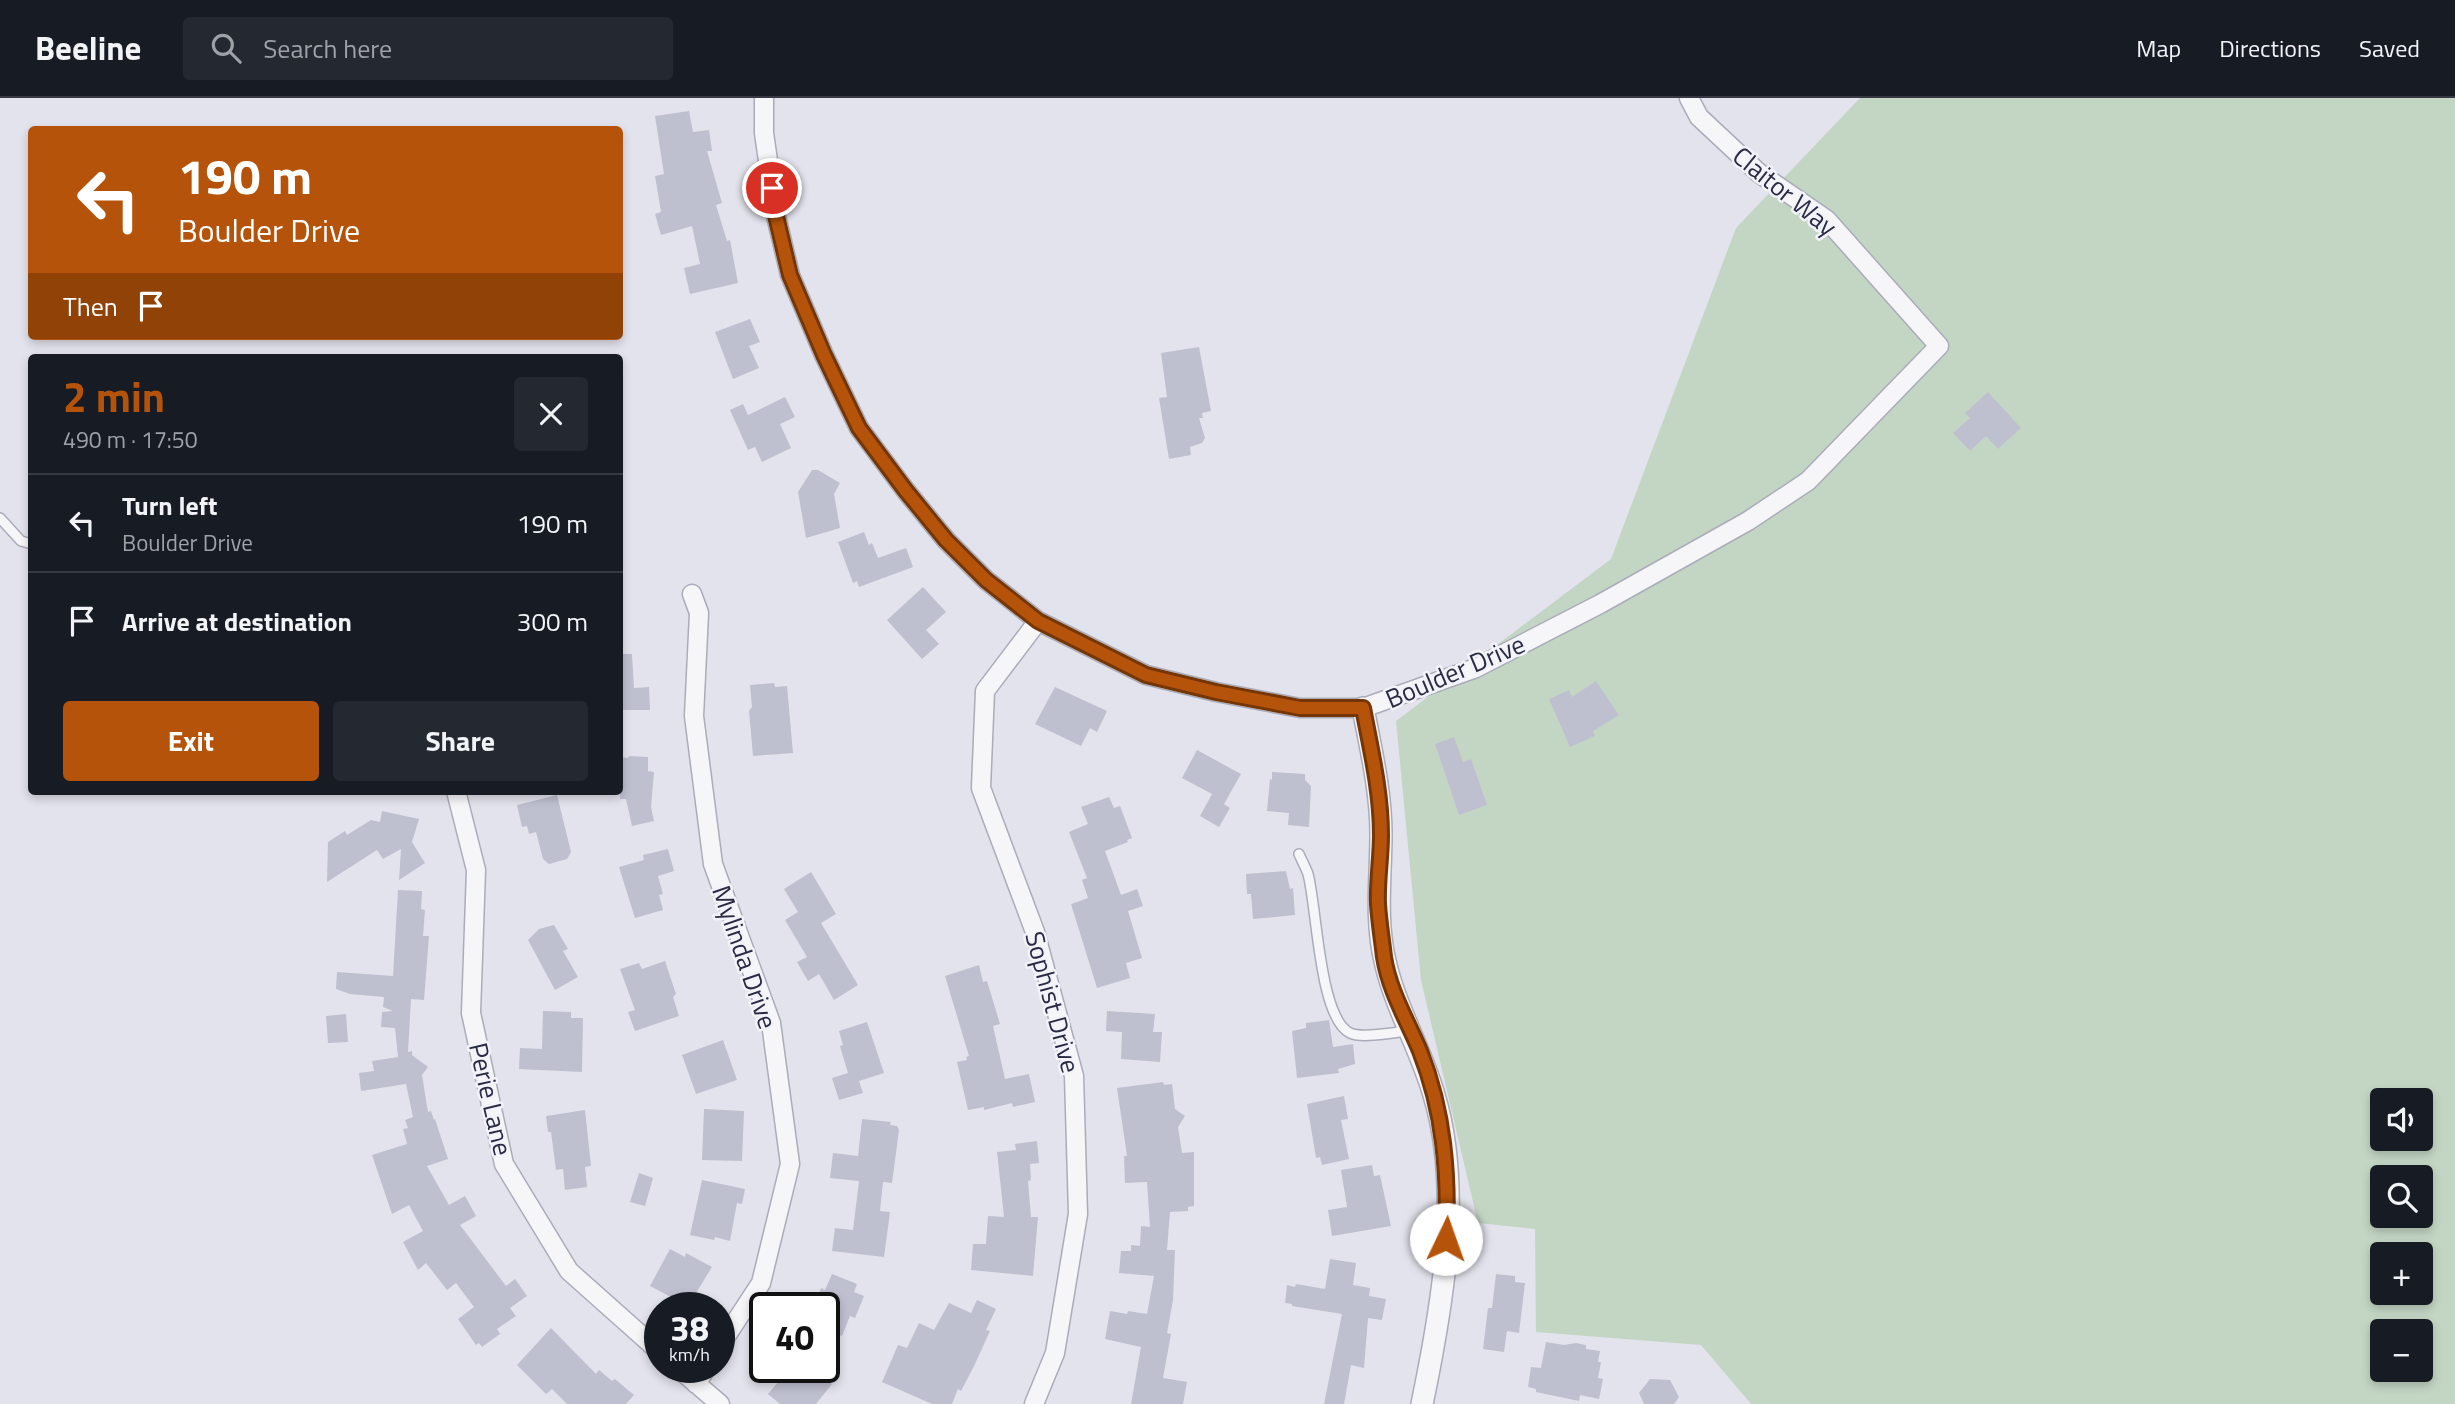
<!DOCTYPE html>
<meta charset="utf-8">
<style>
:root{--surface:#171b24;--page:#242831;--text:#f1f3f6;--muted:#9ea1a6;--line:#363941;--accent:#b45309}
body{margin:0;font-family:"Titillium Web",sans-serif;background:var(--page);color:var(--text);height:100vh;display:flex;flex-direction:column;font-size:26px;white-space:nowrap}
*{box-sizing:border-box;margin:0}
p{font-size:23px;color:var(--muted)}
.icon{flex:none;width:38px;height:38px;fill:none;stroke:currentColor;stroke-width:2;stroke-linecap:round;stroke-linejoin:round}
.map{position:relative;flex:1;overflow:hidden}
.side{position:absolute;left:28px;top:256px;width:595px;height:441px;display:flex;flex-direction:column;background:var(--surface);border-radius:7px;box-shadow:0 4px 10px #0003}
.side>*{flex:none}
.hud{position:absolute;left:28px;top:28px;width:595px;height:214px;border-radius:7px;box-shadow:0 4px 10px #0003;background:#b45309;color:#fff;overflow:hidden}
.tools{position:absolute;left:2370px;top:990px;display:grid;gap:14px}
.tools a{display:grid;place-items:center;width:63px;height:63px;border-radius:7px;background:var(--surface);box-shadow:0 4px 10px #0003;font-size:35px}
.speed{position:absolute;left:644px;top:1194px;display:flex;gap:14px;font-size:35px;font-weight:700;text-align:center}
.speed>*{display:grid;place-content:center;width:91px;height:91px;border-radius:50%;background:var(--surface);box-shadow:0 4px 10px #0003;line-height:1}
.speed small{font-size:18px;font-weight:400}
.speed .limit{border:4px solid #111;border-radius:10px;background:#fff;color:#111}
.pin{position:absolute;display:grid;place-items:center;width:60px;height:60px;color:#fff;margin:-30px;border:4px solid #fff;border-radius:50%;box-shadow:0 2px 7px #0007}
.me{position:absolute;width:77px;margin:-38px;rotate:3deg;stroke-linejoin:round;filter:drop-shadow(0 0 5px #0008)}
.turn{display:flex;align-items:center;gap:24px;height:147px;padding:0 35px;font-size:32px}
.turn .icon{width:91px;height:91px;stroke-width:2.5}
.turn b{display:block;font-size:49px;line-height:60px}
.then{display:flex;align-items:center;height:66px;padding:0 35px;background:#0003;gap:14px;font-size:26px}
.round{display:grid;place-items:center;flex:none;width:74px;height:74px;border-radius:7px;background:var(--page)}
.head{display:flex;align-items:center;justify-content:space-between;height:119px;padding:0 35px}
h1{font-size:42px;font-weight:700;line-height:52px;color:var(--accent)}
.primary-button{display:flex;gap:14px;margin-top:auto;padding:14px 35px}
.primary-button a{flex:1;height:80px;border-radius:7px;background:var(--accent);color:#fff;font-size:28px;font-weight:700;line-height:80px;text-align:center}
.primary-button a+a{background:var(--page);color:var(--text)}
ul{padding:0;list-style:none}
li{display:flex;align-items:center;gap:21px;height:98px;padding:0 35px;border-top:2px solid var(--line)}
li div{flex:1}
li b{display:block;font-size:26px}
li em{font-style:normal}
header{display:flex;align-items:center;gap:42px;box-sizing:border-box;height:98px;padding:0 35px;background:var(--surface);border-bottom:2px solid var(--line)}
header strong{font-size:33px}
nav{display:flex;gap:38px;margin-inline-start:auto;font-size:24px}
.search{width:490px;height:63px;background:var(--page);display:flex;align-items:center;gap:18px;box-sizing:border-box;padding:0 24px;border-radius:7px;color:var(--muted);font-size:26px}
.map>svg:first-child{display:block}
.green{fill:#c3d6c4;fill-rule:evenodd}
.building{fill:#bfc0cf}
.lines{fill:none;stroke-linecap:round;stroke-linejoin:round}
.service-casing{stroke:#aaacba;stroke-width:12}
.minor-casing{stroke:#aaacba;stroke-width:21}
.tertiary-casing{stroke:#aaacba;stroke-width:24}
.service{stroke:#f6f6f9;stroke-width:9}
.minor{stroke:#f6f6f9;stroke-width:18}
.tertiary{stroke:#f6f6f9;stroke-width:21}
.route-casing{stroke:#753606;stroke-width:18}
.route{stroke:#b45309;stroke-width:12}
.labels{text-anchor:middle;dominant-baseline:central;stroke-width:5;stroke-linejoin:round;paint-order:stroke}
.street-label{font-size:26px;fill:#292b45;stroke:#f2f3f9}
</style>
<header>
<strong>Beeline</strong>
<div class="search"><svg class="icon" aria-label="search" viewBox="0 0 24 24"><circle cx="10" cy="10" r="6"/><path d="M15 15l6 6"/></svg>Search here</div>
<nav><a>Map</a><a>Directions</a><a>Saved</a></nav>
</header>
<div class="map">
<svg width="2455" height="1306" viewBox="0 0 2455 1306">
<rect width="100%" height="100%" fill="#e2e3ec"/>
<path class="green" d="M1860 0H2455V1306H1751L1701 1247 1536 1234 1535 1131 1478 1125 1421 882 1396 623 1611 461 1736 130ZM2382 1003H2420V1041H2382ZM2382 1080H2420V1118H2382ZM2382 1157H2420V1195H2382ZM2382 1234H2420V1272H2382Z"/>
<path class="building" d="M689 13 693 34 709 32 712 53H707L722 105 716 107 727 143 730 142 738 185 690 196 684 170 700 166 692 128 661 137 655 116 661 114 655 78 664 76 655 18Z
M750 221 760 244 749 248 759 270 733 281 715 234Z
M1199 249 1211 313 1202 315 1203 320H1199L1205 340 1202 345 1190 349 1191 357 1169 361 1159 300 1167 299 1161 255Z
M1988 294 2021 330 1998 351 1986 338 1970 353 1953 335 1970 320 1965 315Z
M785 299 795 319 780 326 791 350 762 364 755 349 748 352 730 312 743 306 748 317Z
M812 372H818L840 385 834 396 840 430 806 440 798 394Z
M864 434 869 447 872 445 878 460 906 450 913 469 859 489 857 483 853 485 838 444Z
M923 489 946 514 926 532 939 546 922 561 887 522Z
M620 556H632L634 590 649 589 650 612H620Z
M1596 583 1619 617 1593 633 1595 638 1570 649 1549 601 1569 592 1572 599Z
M774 585 775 589 787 588 793 655 753 658 749 613 752 609 750 587Z
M1055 589 1107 613 1097 634 1090 630 1081 648 1035 626Z
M1454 639 1463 664 1471 661 1487 707 1459 717 1435 646Z
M1197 652 1241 676 1224 706 1230 710 1219 729 1200 718 1212 696 1182 680Z
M629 658 648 659V673L654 674 651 709 654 723 632 728 626 701H620V659L628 660Z
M1272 674 1305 676V682L1311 688 1309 729 1288 727 1289 715 1267 713 1270 681 1272 682Z
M557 697 571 754 567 761 549 766 543 761 536 734 529 736 527 728 522 729 517 707Z
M1109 699 1114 710 1120 708 1132 740 1127 742 1128 744 1105 753 1121 797 1137 791 1143 808 1128 813 1142 860 1126 865 1130 880 1097 890 1071 806 1088 800 1082 782 1087 780 1069 734 1088 726 1081 709Z
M382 713 419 721 412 744 425 765 399 782 401 751 383 761 377 752 327 784 328 744 345 733 347 737 371 722 380 724Z
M668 751 674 773 658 778 663 796 659 797 663 812 635 820 619 769 644 762 643 757Z
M1286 773 1290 791 1293 790 1295 817 1253 821 1251 796H1247L1246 776Z
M811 774 836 816 821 825 858 887 834 902 819 876 808 883 797 864 807 859 785 822 798 814 784 791Z
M398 792 422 793 421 811 425 812 423 838H429L424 902 411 901 408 954 412 953V957L428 969 422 977 428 1014 431 1013 434 1022 435 1021 448 1061 427 1068 449 1107 465 1098 476 1118 460 1127 506 1188 515 1181 527 1198 510 1210 516 1218 497 1231 500 1236 482 1249 479 1245 476 1247 458 1221 474 1209 456 1185 447 1192 426 1165 418 1172 403 1144 423 1133 409 1107 392 1116 372 1057 407 1046 403 1031 408 1030 405 1022 413 1019 406 986 361 993 359 975 374 973 372 963 398 959 395 930 381 929 382 914 393 913 383 909 384 899 350 896 336 891 337 874 393 878Z
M554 827 568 851 563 853 578 879 555 892 528 842 539 831Z
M665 863 676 896 673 899 679 918 635 933 628 914 635 912 620 871 639 865 642 871Z
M979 867 983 884 987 883 1000 926 993 928 1005 981 1029 976 1035 1004 1013 1009 1012 1005 984 1012V1009L968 1012 957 964 967 962 966 959 969 958 945 878Z
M543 913 571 914V920H583L582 974 519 971 520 950 542 951Z
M1107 913 1155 916 1153 934H1162L1160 964 1121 961 1122 934 1106 933Z
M346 916 348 944 328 945 326 918Z
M1329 922 1333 949 1353 946 1355 966 1338 971 1339 975 1297 980 1292 933 1306 930V925Z
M867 924 884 975 859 983 863 995 839 1002 832 980 848 975 840 948 843 947 839 933Z
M723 942 737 982 696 996 682 957Z
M1163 984 1164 987 1172 986 1175 1011 1185 1018 1178 1029 1182 1055 1194 1054V1108L1188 1109V1113L1170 1114 1167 1152H1175L1173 1202 1167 1235 1171 1236 1163 1280 1187 1284 1183 1306H1131L1141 1249 1105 1241 1110 1213 1127 1216 1128 1213 1147 1216 1154 1178 1119 1175 1121 1153H1131V1147L1140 1148 1141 1128 1150 1129 1147 1084 1125 1085 1124 1058H1127L1117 990Z
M1344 998 1348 1021 1341 1022 1349 1061 1322 1067 1320 1059 1316 1060 1307 1006Z
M704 1011 744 1013 742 1063 702 1062Z
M585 1012 591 1068 585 1069 587 1089 565 1092 563 1071 556 1072 551 1034H548L546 1018Z
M862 1021 891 1024 890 1027 897 1028 899 1032 892 1085 883 1084 880 1113 890 1114 884 1159 832 1153 835 1130 853 1132 859 1083 830 1080 833 1055 858 1058Z
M1037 1043 1039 1065 1030 1066 1031 1082 1028 1083 1031 1119H1038L1033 1178 971 1172 973 1146H986L988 1118 1004 1119 997 1054 1016 1052 1015 1046Z
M1372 1067 1374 1078 1380 1077 1391 1128 1332 1138 1328 1112 1347 1109 1341 1072Z
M639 1075 653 1080 645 1108 630 1104Z
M702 1082 745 1091 742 1106 737 1105 730 1143 715 1139 714 1142 690 1137Z
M670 1151 685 1159 686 1155 712 1169 688 1208 650 1188Z
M1330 1161 1356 1165 1353 1187 1370 1190 1369 1198 1386 1201 1382 1222 1368 1220 1364 1270 1351 1267 1344 1306H1324L1342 1216 1292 1208V1206L1285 1205 1287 1187 1295 1189 1296 1186 1325 1191Z
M832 1176 857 1186 854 1194 864 1198 855 1220 850 1218 842 1238 824 1231V1209H814L821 1190 825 1192Z
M1496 1176 1515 1178V1184L1525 1185 1519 1235 1507 1233 1504 1254 1483 1251 1488 1210H1492Z
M977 1202 996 1211 986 1232 990 1233 974 1268 961 1293 958 1291 952 1306H932L882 1284 898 1247 907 1250 919 1225 934 1232 949 1205 971 1215Z
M551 1230 596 1276 599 1272 612 1283 615 1281 634 1297 626 1306H567L552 1291 546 1296 517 1267Z
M1546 1244 1564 1247 1576 1245 1586 1247V1251L1600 1253 1598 1264H1601L1598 1280 1603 1281 1599 1301 1580 1297 1579 1303 1536 1294V1291L1528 1289 1531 1269 1541 1270Z
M772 1269H811L832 1286 816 1306H780L768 1296 783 1278Z
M1650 1281 1670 1282 1679 1299 1674 1306H1644L1639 1295Z"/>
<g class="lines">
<g class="service-casing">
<path id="service" d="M0 420 21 443 32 446
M1299 756C1302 763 1306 770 1308 776 1317 809 1319 920 1350 935 1362 941 1394 934 1409 933"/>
</g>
<g class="minor-casing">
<path id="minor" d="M764 0V35L776 118 790 177 824 257 859 330 906 393 946 442 986 482 1038 523 1146 577 1216 594 1300 610H1363L1476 570 1600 506 1748 423 1808 383 1939 248 1827 122 1759 75 1699 19 1689 0
M692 496 699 515 694 618 713 766 771 925 790 1066 761 1185 719 1249
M456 693 476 772 471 915 504 1066 569 1173 660 1254
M677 1269 720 1306
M696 1286 707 1269
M1034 1306 1055 1255 1078 1116 1074 978 1035 834 981 690 985 593 1038 523"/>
</g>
<g class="tertiary-casing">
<path id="tertiary" d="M1363 610C1371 652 1381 694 1381 736 1381 778 1375 821 1385 863 1395 909 1421 951 1434 997 1463 1092 1442 1210 1422 1306"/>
</g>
<use href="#service" class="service"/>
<use href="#minor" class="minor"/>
<use href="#tertiary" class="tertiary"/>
</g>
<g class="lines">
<g class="route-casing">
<path id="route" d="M772 90 776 118 790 177 824 257 859 330 906 393 946 442 986 482 1038 523 1146 577 1216 594 1300 610H1363C1371 652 1381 694 1381 737 1381 760 1377 783 1378 806 1379 823 1382 841 1384 859 1389 892 1407 922 1420 953 1444 1014 1449 1076 1446 1141"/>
</g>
<use href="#route" class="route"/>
</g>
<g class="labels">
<g class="street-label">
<text transform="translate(1785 93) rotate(39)">Claitor Way</text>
<text transform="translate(1455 573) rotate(-23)">Boulder Drive</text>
<text transform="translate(745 859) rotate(71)">Mylinda Drive</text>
<text transform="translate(1053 904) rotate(75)">Sophist Drive</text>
<text transform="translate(491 1001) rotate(77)">Perie Lane</text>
</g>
</g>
</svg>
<div class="tools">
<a><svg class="icon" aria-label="sound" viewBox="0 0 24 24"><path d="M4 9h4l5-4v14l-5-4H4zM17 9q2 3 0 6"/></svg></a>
<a><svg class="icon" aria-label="search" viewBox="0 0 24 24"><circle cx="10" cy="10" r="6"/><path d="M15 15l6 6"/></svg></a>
<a>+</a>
<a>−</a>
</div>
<div class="speed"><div>38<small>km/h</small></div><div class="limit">40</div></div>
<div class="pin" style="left:772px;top:90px;background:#d93025"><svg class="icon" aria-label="arrive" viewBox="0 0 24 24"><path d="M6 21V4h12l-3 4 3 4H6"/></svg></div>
<svg class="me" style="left:1446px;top:1141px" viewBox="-20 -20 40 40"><circle r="19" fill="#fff"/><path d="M0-13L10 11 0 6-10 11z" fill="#b45309"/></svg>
<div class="hud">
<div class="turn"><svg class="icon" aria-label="left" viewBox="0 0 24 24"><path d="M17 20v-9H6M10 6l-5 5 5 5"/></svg><div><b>190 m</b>Boulder Drive</div></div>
<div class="then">Then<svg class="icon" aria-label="arrive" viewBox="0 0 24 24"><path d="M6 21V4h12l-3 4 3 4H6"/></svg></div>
</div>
<section class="side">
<div class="head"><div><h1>2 min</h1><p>490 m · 17:50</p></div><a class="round"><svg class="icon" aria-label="close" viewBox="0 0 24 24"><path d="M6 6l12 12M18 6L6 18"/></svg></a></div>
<ul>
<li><svg class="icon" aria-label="left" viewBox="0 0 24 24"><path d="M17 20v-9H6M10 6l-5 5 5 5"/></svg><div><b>Turn left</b><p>Boulder Drive</p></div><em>190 m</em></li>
<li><svg class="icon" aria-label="arrive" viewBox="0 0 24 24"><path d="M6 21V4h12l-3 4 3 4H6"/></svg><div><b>Arrive at destination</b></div><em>300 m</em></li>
</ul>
<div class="primary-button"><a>Exit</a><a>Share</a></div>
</section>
</div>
